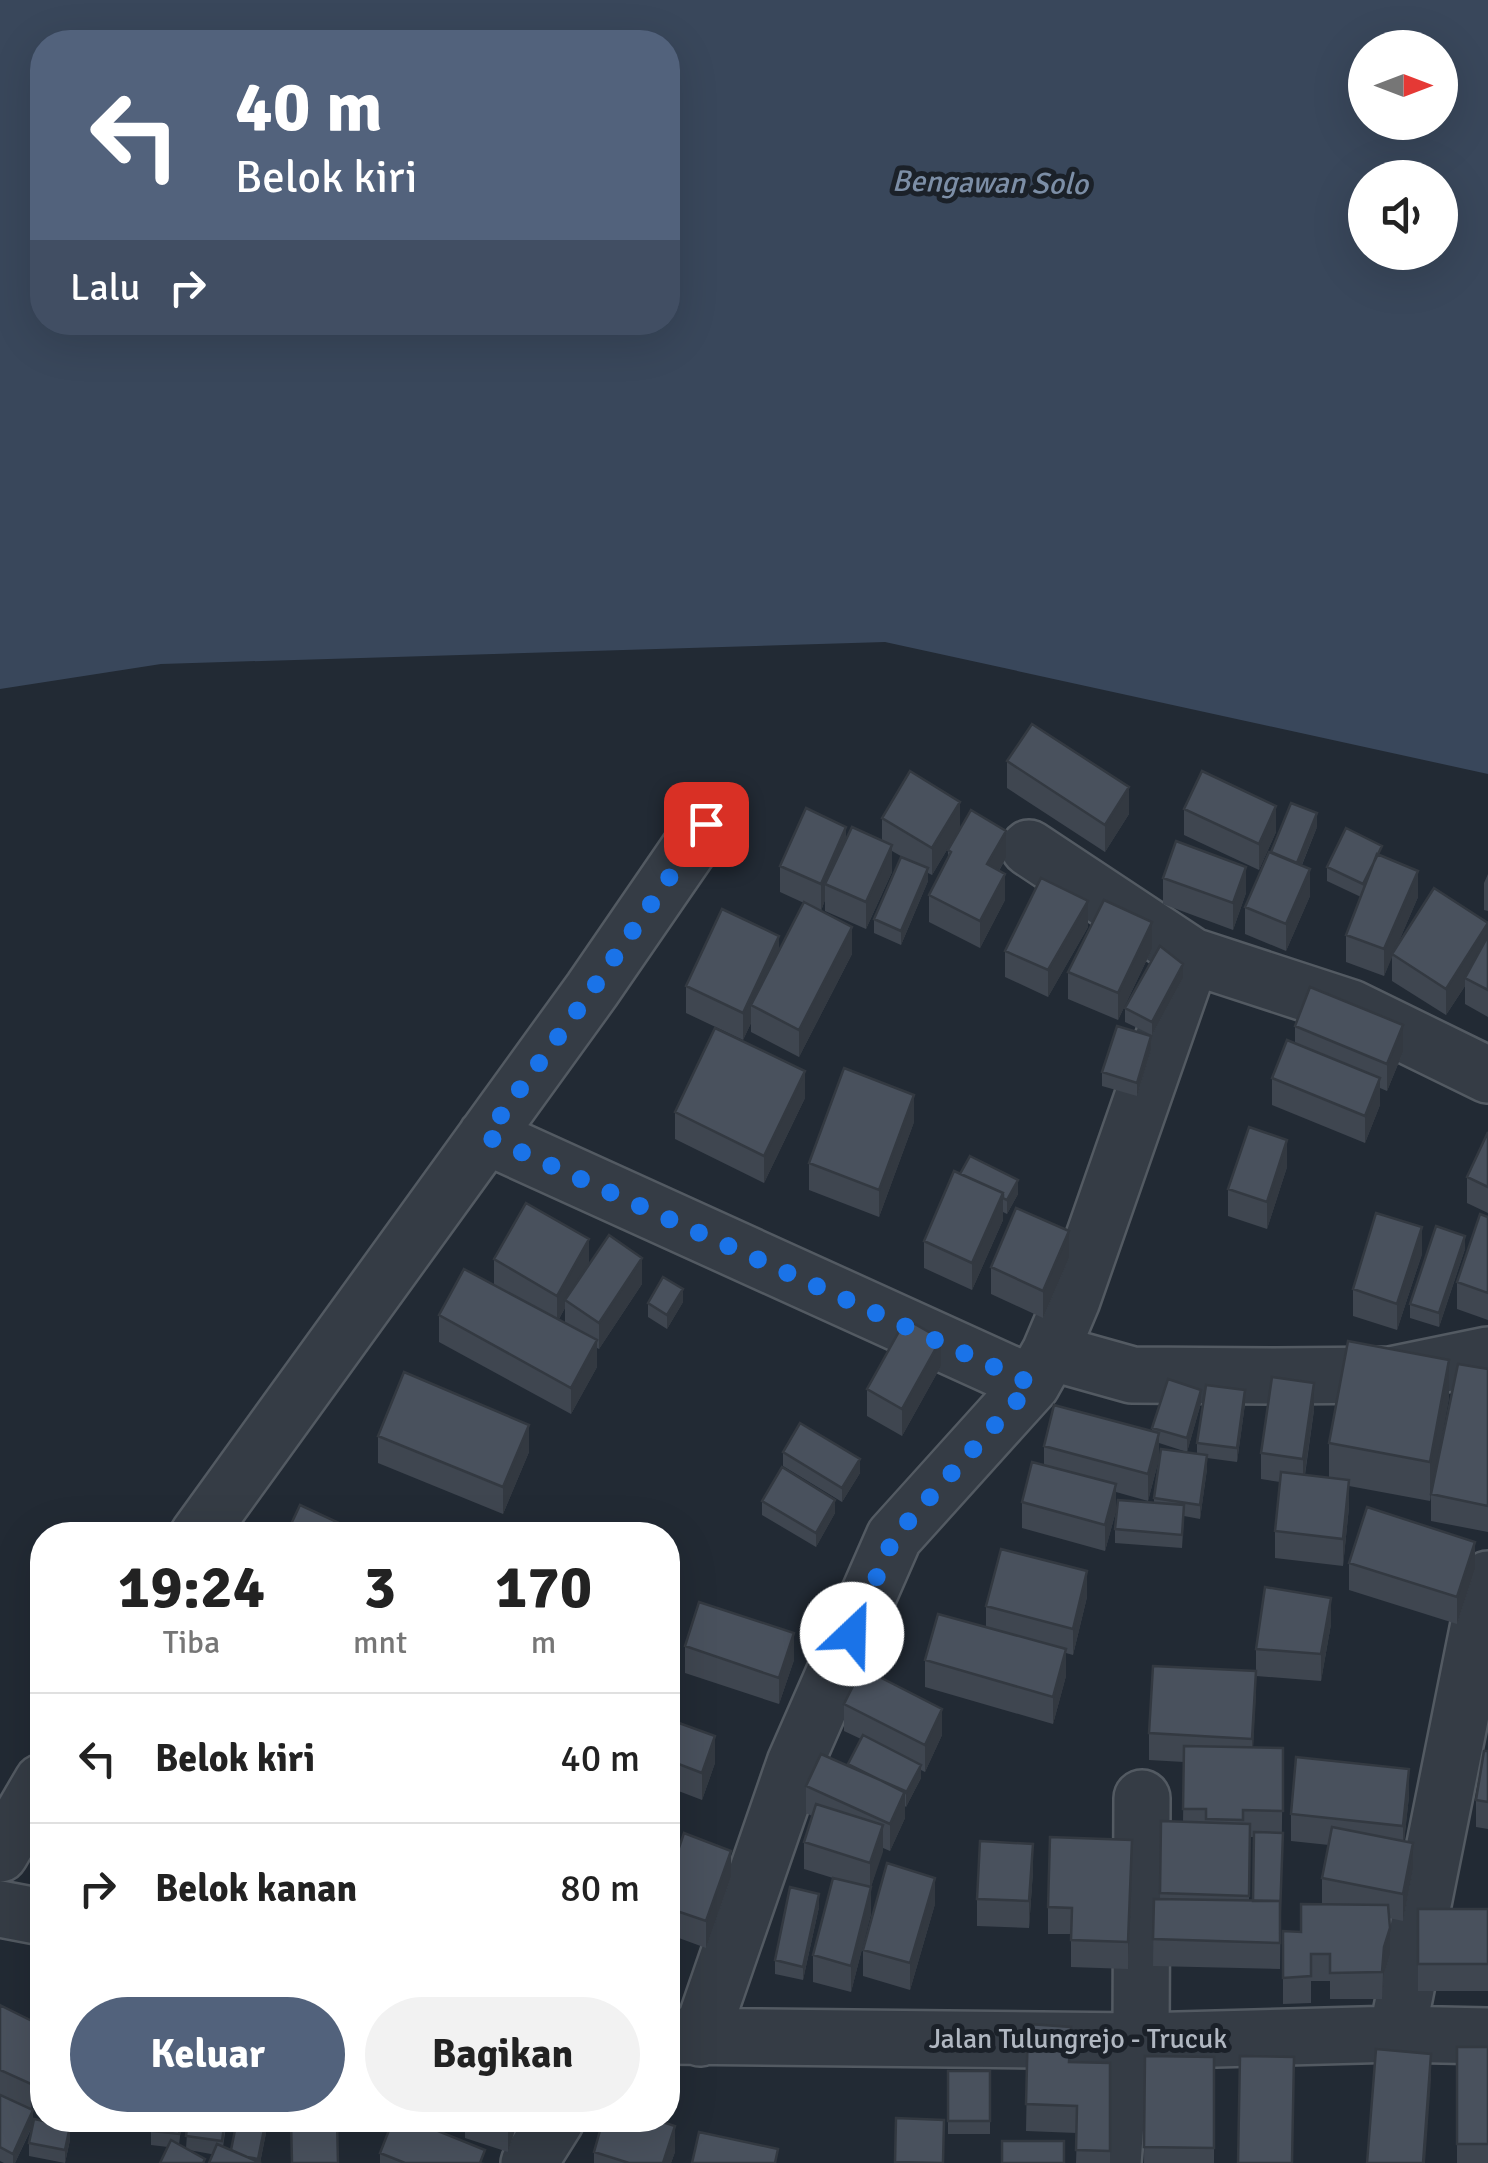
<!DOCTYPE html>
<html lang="id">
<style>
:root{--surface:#fff;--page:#f2f2f2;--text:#222;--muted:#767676;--line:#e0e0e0;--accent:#52627c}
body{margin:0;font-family:Signika,sans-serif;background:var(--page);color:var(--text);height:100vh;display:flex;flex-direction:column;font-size:38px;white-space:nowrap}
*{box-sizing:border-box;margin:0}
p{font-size:32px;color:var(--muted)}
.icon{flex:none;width:55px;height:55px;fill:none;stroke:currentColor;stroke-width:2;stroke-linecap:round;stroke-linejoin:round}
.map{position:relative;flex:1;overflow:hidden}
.drawer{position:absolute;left:30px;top:1522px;width:650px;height:610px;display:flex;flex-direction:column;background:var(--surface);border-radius:40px;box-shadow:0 10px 40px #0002}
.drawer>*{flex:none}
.guide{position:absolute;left:30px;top:30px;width:650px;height:305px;border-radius:40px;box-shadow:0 10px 40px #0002;background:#52627c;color:#fff;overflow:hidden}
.needle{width:65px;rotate:90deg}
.tools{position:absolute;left:1348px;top:30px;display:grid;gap:20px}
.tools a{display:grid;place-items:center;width:110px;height:110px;border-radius:50%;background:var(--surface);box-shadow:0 10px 40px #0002;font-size:50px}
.pin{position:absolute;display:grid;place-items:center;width:85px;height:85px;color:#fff;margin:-42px;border-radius:20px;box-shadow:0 5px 15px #0006}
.me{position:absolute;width:110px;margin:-55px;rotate:24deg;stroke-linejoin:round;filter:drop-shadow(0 0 8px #0008)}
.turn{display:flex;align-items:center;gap:35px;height:210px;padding:0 40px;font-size:45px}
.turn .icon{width:130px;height:130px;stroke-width:2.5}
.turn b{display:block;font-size:70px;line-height:85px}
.then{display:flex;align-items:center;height:95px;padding:0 40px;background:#0003;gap:20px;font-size:38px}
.eta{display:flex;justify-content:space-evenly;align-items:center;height:170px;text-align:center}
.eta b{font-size:60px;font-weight:700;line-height:70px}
.action{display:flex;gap:20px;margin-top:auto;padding:20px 40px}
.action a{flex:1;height:115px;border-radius:60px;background:var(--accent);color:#fff;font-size:40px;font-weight:700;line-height:115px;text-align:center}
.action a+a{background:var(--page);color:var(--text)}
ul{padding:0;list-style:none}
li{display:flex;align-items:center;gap:30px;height:130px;padding:0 40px;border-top:2px solid var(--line)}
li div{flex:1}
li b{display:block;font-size:38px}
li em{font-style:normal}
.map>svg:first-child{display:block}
.water{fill:#39475b;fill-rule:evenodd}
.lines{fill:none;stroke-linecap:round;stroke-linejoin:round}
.minor-casing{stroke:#535a62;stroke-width:60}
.minor{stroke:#353c45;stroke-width:55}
.wall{fill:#3f4650;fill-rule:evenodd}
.shaded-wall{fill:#333941}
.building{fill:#49515d;stroke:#333941;stroke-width:2.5}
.route{stroke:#1a73e8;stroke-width:18;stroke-dasharray:0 32.4}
.labels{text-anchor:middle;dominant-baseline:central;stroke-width:10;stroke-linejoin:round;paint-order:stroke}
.street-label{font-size:28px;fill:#b0b7c1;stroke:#1b2129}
.water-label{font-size:30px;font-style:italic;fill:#7c8ea6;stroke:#1b2129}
</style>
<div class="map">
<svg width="1488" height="2163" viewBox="0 0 1488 2163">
<rect width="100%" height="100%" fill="#222a34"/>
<path class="water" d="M0 0H1488V774L885 642 161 664 0 689ZM42 42H668V322H42ZM1365 48H1440V122H1365ZM1365 178H1440V252H1365Z"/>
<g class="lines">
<g class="minor-casing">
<path id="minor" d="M1029 848 1192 956
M486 1136 1032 1384
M1050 1352 1132 1375 1275 1376 1391 1375 1488 1355
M198 1535 592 990 706 824
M0 1854 42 1782
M0 1909 42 1917
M1397 2034 1488 1579
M668 2036 1141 2041 1397 2034 1488 2036
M700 2038 795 1763 894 1537 1032 1384 1050 1352 1072 1300 1192 956 1351 1008 1488 1075
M1141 2041 1142 1798
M529 2163 556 2120
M1113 2163 1122 2041"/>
</g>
<use href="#minor" class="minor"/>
</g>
<path class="wall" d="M1007 761 1129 814 1105 852 1007 788Z
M1184 809 1276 832 1259 870 1184 835Z
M882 818 960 828 932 875 928 873V881L901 945 874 933V919L906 859 892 851V872L866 929 825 911V900L821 911 852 954 799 1057 751 1032V1023L743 1040 686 1013V986L779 952 804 903 780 892V866L846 839 882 841Z
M1317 827 1302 865 1310 896 1286 951 1245 934V907Z
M948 850 1006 858 999 871 1005 900 980 948 929 922V895L948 856Z
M1382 856 1418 897 1396 948 1488 923V1017L1465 1004V986L1446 1015 1392 981V956L1384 976 1346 962V935L1361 897 1327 881V867Z
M1488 874V911L1484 910V883Z
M1163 878 1246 893 1233 930 1163 904Z
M1088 927 1048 997 1005 977V951Z
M1152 949 1118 1020 1068 999V972Z
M1183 978 1152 1035 1125 1022V1008Z
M1295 1026 1403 1052 1387 1091 1380 1088V1105L1365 1143 1272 1105V1078L1295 1043Z
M1151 1050 1137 1096 1102 1086V1072Z
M805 1098 764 1183 675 1139V1112Z
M914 1122 879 1217 809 1190V1163Z
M1488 1132V1213L1467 1203V1177Z
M1287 1167 1267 1229 1228 1216V1189Z
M954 1171 1018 1194 1007 1214 1003 1212V1220L972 1290 924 1268V1241Z
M1488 1217V1320L1457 1309V1282Z
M1465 1249 1439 1327 1410 1318V1304Z
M1422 1254 1397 1330 1353 1316V1289Z
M1069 1258 1043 1318 991 1294V1267Z
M494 1259 589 1265 642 1284 599 1349 597 1348V1367L571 1414 439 1342V1315L494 1285ZM565 1308V1323L559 1319Z
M683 1302 667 1329 648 1317V1303Z
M941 1366 902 1436 867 1416V1389Z
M1488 1369V1532L1431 1521V1494Z
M1449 1398 1430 1501 1349 1486V1507L1343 1566 1275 1558V1531L1280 1482 1261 1479V1453L1314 1410 1305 1475 1329 1478V1443Z
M1201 1403 1187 1452 1159 1443V1459L1148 1501 1116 1492V1511L1105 1551 1022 1528V1502L1044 1465V1446L1152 1431V1428Z
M1245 1404 1237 1462 1207 1458V1469L1200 1519 1184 1516 1182 1548 1115 1543V1529L1154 1503V1498L1197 1454V1443Z
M378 1436 529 1452 503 1514 378 1463Z
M783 1452 860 1473 842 1502 783 1466Z
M762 1501 835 1513 816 1547 762 1515Z
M1349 1563 1475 1569 1457 1624 1349 1590Z
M1087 1597 1073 1655 1066 1653V1676L1053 1724 925 1687V1660L986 1627V1606Z
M1331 1624 1321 1681 1256 1676 1253 1748H1283L1280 1969 1153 1966 1154 1899H1160L1161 1821 1183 1822 1184 1762 1149 1760V1733L1256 1671V1649ZM1250 1837H1254L1253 1901H1249Z
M685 1646 794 1660 779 1704 685 1673Z
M844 1704 942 1735 925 1772 921 1770V1778L906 1807 905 1806V1818L890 1851 883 1848 871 1887V1914L851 1992 813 1982V1955L833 1878 804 1869V1842L812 1816 806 1813V1786L848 1766 861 1739 844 1731Z
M668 1719 715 1763 702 1800 668 1787Z
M1488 1751V1829L1476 1827V1800Z
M1409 1796 1404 1841 1413 1869 1403 1921 1389 1918 1390 1955 1384 1974 1382 1999H1330V1981H1311V2003L1283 2004V1931L1301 1932 1322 1904V1878L1329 1845 1291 1841V1814Z
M1132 1867 1128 1969 1071 1967V1934H1048V1907Z
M1033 1871 1029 1928 977 1926V1899Z
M731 1877 706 1948 668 1934V1880Z
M935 1904 910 1990 863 1976V1950Z
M819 1907 803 1980 775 1974V1960Z
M1418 1909H1488V1991H1418Z
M0 2005 42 2026V2069L31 2109 33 2123 70 2140 65 2163 29 2156V2143L33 2125 15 2163H4L0 2161Z
M1028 2024 1070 2062 1110 2063V2163H1076L1077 2133 1026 2131Z
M1457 2047H1488V2163H1457Z
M1145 2056 1214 2057V2163H1144Z
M948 2071H990V2134H948Z
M42 2084V2110L37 2107V2093Z
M182 2120 179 2145 186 2148 188 2120H227L223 2147 231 2150 237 2120H275L274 2126 266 2125V2133L260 2163 189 2150 205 2163 168 2147 151 2145V2131Z
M465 2120H518L508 2152 465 2138Z
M594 2152H675L671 2163H594Z
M380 2153 485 2163H380Z"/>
<path class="shaded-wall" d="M1129 787V814L1105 852V825Z
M960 802V828L932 875V848Z
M1276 806V832L1259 870V844Z
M1317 813V827L1296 879V865Z
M846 827V854L825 884V900L821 911V884Z
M1006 831V858L987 891V864Z
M892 845V872L866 929V902Z
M1246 867V893L1233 930V903Z
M928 868V881L901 945V931Z
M1310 869V896L1286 951V924Z
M1418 871V897L1384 976V949Z
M1005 874V900L980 948V921Z
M1088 901V927L1048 997V970Z
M1152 922V949L1118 1020V993Z
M1488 923V950L1465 978V986L1446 1015V989Z
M852 927V954L799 1057V1030Z
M779 936V962L751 1005V1023L743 1040V1013Z
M1183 964V978L1152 1035V1022Z
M1403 1025V1052L1387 1091V1064Z
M1151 1036V1050L1137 1096V1083Z
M805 1071V1098L764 1183V1156Z
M1380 1078V1105L1365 1143V1116Z
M914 1095V1122L879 1217V1190Z
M1287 1140V1167L1267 1229V1202Z
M1018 1180V1194L1007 1214V1200Z
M1003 1193V1220L972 1290V1263Z
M1422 1227V1254L1397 1330V1304Z
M1069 1231V1258L1043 1318V1291Z
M1465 1236V1249L1439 1327V1313Z
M589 1239V1266L565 1300V1308L557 1322V1296Z
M642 1258V1284L599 1349V1323Z
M683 1289V1302L667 1329V1315Z
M941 1339V1366L902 1436V1409Z
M597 1340V1367L571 1414V1388Z
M1449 1360V1398L1430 1501V1462Z
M1314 1383V1410L1303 1486V1459Z
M1201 1390V1403L1187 1452V1438Z
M1245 1390V1404L1237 1462V1448Z
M529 1425V1452L503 1514V1487Z
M1159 1433V1459L1148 1501V1474Z
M1207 1455V1469L1200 1519V1505Z
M860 1459V1473L842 1502V1488Z
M1349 1480V1507L1343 1566V1539Z
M1116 1484V1511L1105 1551V1525Z
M835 1500V1513L816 1547V1533Z
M1475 1542V1569L1457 1624V1597Z
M1087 1571V1597L1073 1655V1629Z
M1331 1598V1624L1321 1681V1654Z
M794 1633V1660L779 1704V1678Z
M1066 1649V1676L1053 1724V1697Z
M1256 1671V1698L1252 1766V1739Z
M942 1709V1735L925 1772V1745Z
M715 1736V1763L702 1800V1773Z
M921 1765V1778L906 1807V1793Z
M1409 1769V1796L1403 1853V1826Z
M905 1791V1818L890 1851V1824Z
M883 1825V1852L870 1890V1863Z
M669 1839V1865L668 1869V1842Z
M1132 1840V1867L1128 1969V1942Z
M1413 1843V1869L1403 1921V1894Z
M1033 1844V1871L1029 1928V1901Z
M731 1851V1877L706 1948V1921Z
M935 1878V1904L910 1990V1963Z
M871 1887V1914L851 1992V1966Z
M819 1894V1907L803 1980V1967Z
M1390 1928V1955L1384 1974 1382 1999 1384 1947Z
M42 2042V2069L31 2110V2084Z
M1431 2054V2080L1425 2163H1423Z
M33 2110V2124L15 2163H13V2154Z
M266 2120V2133L260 2163H258Z
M509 2120H518L508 2152V2125Z
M70 2126V2140L65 2163V2150Z
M675 2126V2152L671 2163H663Z"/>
<path class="building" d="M1032 724 1129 787 1105 825 1007 761Z
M910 771 960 802 932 848 882 818Z
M1202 771 1276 806 1259 844 1184 809Z
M1291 803 1317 813 1297 863 1271 852Z
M806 808 846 827 821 884 780 866Z
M971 810 1006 831 987 864 1005 874 980 921 929 895 951 852 948 850Z
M852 827 892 845 866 902 825 884Z
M1346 828 1382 846 1363 884 1327 867Z
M1176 841 1246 867 1233 903 1163 878Z
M1269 852 1310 869 1286 924 1245 907Z
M1377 854 1418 871 1384 949 1346 935Z
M901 857 928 868 901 931 874 919Z
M1041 878 1088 901 1048 970 1005 951Z
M1434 888 1488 923 1446 989 1392 954Z
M1104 900 1152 922 1118 993 1068 972Z
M804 902 852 927 799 1030 751 1005Z
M722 909 779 936 743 1013 686 986Z
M1488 936V990L1465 978Z
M1160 946 1183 964 1152 1022 1125 1008Z
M1310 987 1403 1025 1387 1064 1295 1026Z
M1117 1026 1151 1036 1137 1083 1102 1072Z
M715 1028 805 1071 764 1156 675 1112Z
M1287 1040 1380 1078 1365 1116 1272 1078Z
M844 1068 914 1095 879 1190 809 1163Z
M1249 1127 1287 1140 1267 1202 1228 1189Z
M1488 1132V1187L1467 1177Z
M970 1156 1018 1180 1007 1200 1003 1198V1193L960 1174Z
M954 1171 1003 1193 972 1263 924 1241Z
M526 1203 589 1239 557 1296 494 1259Z
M1016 1208 1069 1231 1043 1291 991 1267Z
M1376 1213 1422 1227 1397 1304 1353 1289Z
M1480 1214 1488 1217V1293L1457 1282Z
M1436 1226 1465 1236 1439 1313 1410 1304Z
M609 1235 642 1258 599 1323 565 1300Z
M464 1269 597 1340 571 1388 439 1315Z
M663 1277 683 1289 667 1315 648 1303Z
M906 1319 941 1339 902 1409 867 1389Z
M1348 1341 1449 1360 1430 1462 1329 1443Z
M1458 1364 1488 1369V1506L1431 1494Z
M404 1372 529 1425 503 1487 378 1436Z
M1272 1377 1314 1383 1303 1459 1261 1453Z
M1168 1379 1201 1390 1187 1438 1152 1428Z
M1206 1385 1245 1390 1237 1448 1197 1443Z
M1054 1405 1159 1433 1148 1474 1044 1446Z
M800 1423 860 1459 842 1488 783 1452Z
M1161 1449 1207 1455 1200 1505 1154 1498Z
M1032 1462 1116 1484 1105 1525 1022 1502Z
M782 1467 835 1500 816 1533 762 1501Z
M1281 1472 1349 1480 1343 1539 1275 1531Z
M1118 1500 1184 1505 1182 1535 1115 1529Z
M300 1505 365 1535H286Z
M1367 1507 1475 1542 1457 1597 1349 1563Z
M1001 1549 1087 1571 1073 1629 986 1606Z
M1265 1587 1331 1598 1321 1654 1256 1649Z
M699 1602 794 1633 779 1678 685 1646Z
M938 1614 1066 1649 1053 1697 925 1660Z
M1153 1666 1256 1671 1252 1739 1149 1733Z
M862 1668 942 1709 925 1745 844 1704Z
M668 1719 715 1736 702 1773 668 1760Z
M863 1735 921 1765 906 1793 848 1764Z
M1184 1746 1283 1748V1811L1243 1810V1820L1206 1819V1809H1183Z
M1484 1751H1488V1802L1476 1800Z
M821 1754 905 1791 890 1824 806 1786Z
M1296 1757 1409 1769 1403 1826 1291 1814Z
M816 1804 883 1825 870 1863 804 1842Z
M1161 1821 1250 1824 1249 1896 1160 1893Z
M1332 1827 1413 1843 1403 1894 1322 1878Z
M1254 1832 1283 1833 1280 1914V1901H1253Z
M684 1833 731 1851 706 1921 668 1908V1880Z
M1050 1837 1132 1840 1128 1942 1071 1940 1072 1908 1048 1907Z
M980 1841 1033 1844 1029 1901 977 1899Z
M887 1863 935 1878 910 1963 863 1950Z
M833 1878 871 1887 851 1966 813 1955Z
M790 1887 819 1894 803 1967 775 1960Z
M1154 1899 1280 1901V1943L1153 1939Z
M1301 1904 1388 1905 1390 1928 1384 1947 1382 1972 1330 1973V1954H1311V1976L1283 1978V1931L1301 1932Z
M1418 1909H1488V1964H1418Z
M0 2005 42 2026V2042L31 2084 0 2070Z
M1028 2024 1071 2027 1069 2062 1110 2063V2151L1076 2150 1077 2106 1026 2104Z
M1457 2047H1488V2144H1457Z
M1376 2049 1431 2054 1423 2163H1367Z
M1145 2056 1214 2057V2148L1144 2147Z
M1240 2056 1294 2057 1292 2163H1238Z
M948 2071H990V2121H948Z
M42 2084V2096L37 2093Z
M0 2095 33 2110 13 2154 0 2147Z
M896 2118 944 2120 943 2163 895 2162Z
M34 2119 70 2126 65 2150 29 2143Z
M152 2120H181L179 2134 151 2131Z
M188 2120H225L222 2141 186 2136Z
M237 2120H266L258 2159 247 2157 231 2150Z
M291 2120H337L338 2163H292Z
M393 2120H411L485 2150 480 2163H405L380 2153Z
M492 2120H509L508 2125Z
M603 2120H656L675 2126 663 2163H629L594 2152Z
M699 2132 778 2149 775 2163H692Z
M171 2140 205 2159 203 2163H160Z
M1002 2141H1064V2163H1002Z
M217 2144 261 2163H209Z"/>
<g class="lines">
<path class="route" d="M706 824 592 990 486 1136 1032 1384 894 1537 852 1634"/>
</g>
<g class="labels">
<g class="street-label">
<text x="1078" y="2039">Jalan Tulungrejo - Trucuk</text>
</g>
<g class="water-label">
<text transform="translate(990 183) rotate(1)">Bengawan Solo</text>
</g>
</g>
</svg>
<div class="tools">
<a><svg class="needle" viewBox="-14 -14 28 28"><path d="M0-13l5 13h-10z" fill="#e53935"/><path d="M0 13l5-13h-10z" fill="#767676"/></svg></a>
<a><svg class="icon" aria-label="sound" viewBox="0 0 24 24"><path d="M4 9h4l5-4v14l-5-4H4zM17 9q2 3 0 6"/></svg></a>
</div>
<div class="pin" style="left:706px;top:824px;background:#d93025"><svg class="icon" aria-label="arrive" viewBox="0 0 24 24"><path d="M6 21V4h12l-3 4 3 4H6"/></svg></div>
<svg class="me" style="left:852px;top:1634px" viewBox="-20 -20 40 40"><circle r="19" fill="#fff"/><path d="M0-13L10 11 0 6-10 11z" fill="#1a73e8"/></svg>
<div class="guide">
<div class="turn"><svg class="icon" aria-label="left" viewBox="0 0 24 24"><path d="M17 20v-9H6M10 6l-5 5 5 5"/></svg><div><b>40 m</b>Belok kiri</div></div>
<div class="then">Lalu<svg class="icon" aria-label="right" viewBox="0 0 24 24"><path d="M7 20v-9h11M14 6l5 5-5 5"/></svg></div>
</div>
<section class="drawer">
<div class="eta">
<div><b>19:24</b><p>Tiba</p></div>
<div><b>3</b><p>mnt</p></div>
<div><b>170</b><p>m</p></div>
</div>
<ul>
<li><svg class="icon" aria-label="left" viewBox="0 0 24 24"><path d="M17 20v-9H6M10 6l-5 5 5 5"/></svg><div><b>Belok kiri</b></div><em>40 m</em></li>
<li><svg class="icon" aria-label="right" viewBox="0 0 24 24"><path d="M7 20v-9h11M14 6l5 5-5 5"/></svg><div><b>Belok kanan</b></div><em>80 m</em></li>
</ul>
<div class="action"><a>Keluar</a><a>Bagikan</a></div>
</section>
</div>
